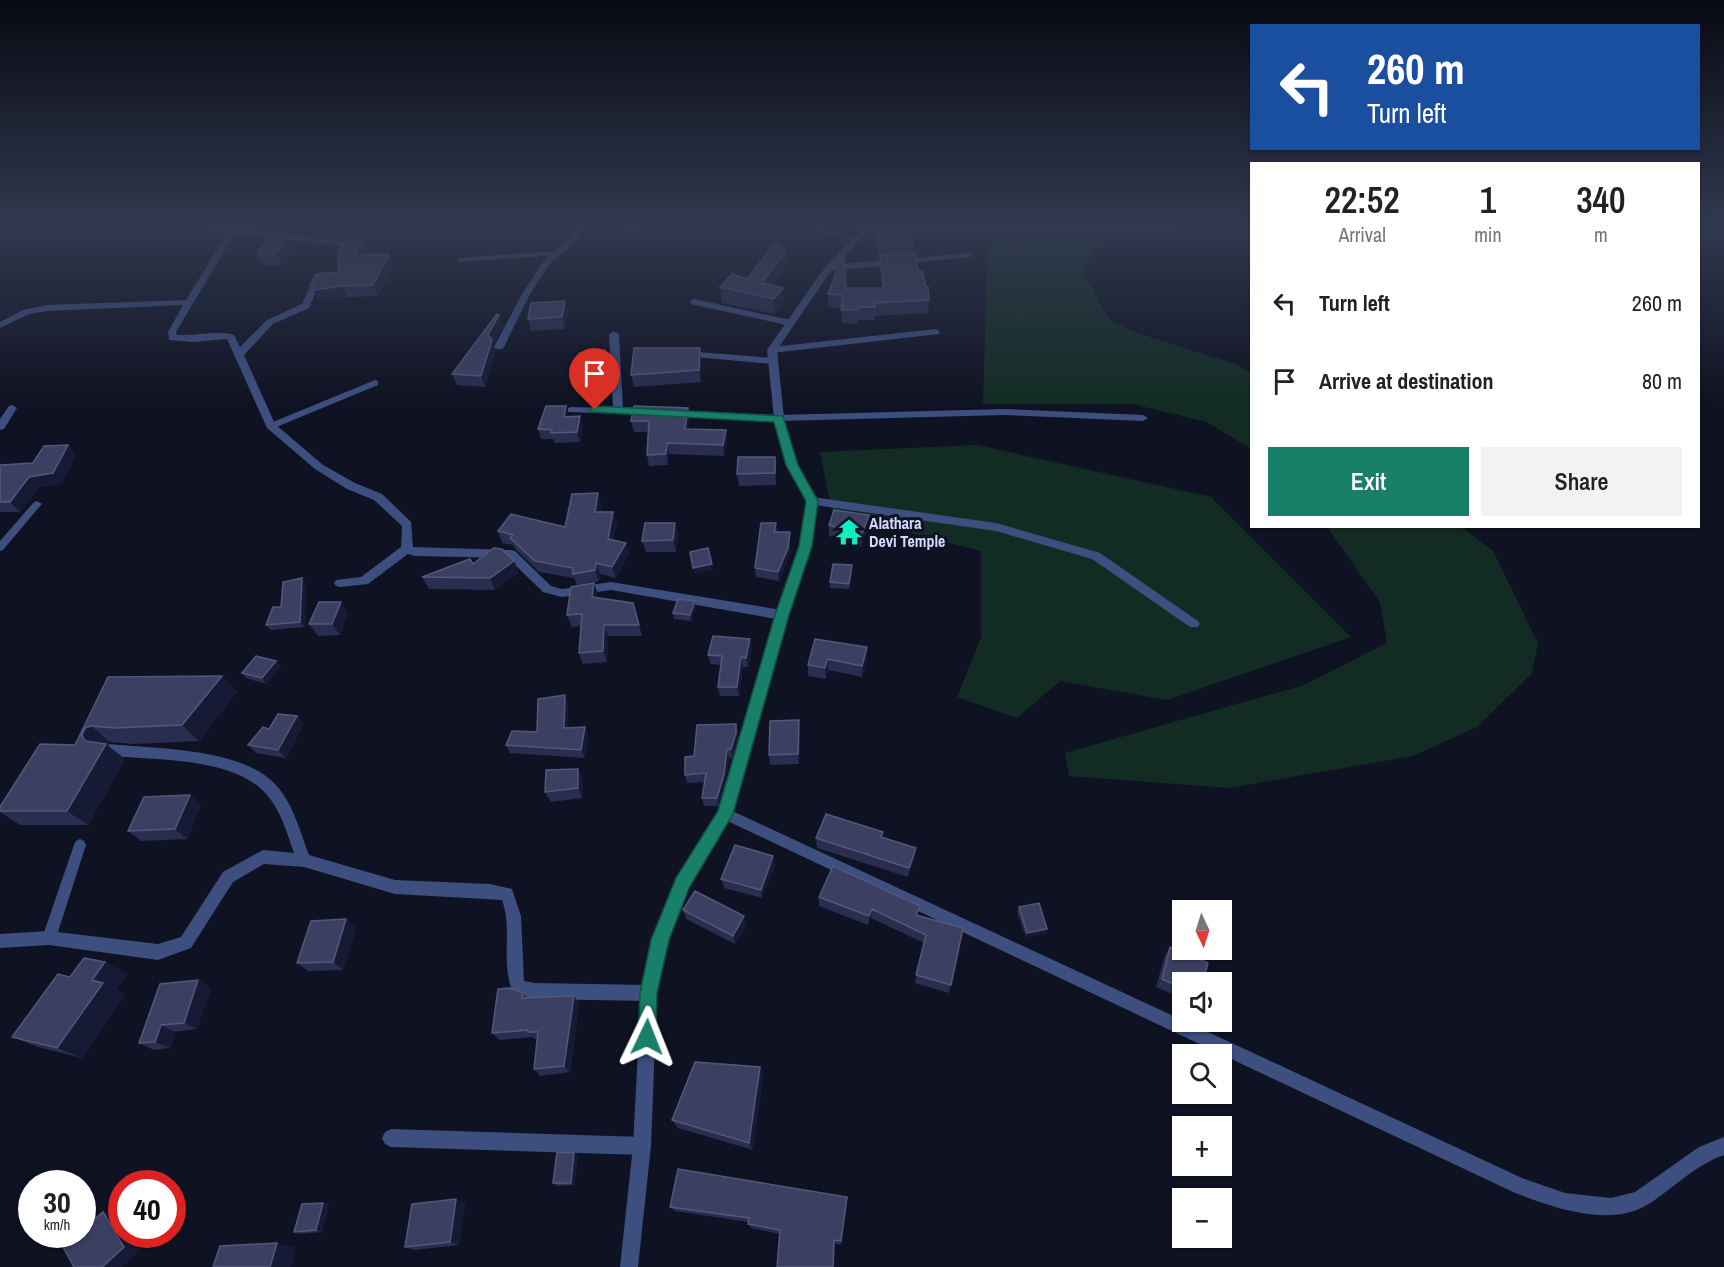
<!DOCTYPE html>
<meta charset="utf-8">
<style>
:root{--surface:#fff;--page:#f2f2f2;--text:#222;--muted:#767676;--accent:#187f68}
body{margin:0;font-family:"Archivo Narrow",sans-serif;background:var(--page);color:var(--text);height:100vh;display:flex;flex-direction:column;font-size:22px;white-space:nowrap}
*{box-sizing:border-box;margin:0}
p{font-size:20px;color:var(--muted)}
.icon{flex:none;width:33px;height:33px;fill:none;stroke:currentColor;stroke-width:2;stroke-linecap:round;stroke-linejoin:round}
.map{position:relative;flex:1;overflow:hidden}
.details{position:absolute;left:1250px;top:162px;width:450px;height:366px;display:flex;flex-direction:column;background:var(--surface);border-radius:0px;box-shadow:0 2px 4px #0004}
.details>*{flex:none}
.top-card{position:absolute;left:1250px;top:24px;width:450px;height:126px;border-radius:0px;box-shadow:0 2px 4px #0004;background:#1a4fa0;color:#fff;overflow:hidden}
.needle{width:39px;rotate:176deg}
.tools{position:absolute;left:1172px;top:900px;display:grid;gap:12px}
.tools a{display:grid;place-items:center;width:60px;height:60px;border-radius:0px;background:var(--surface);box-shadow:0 2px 4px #0004;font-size:30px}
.speed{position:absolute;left:18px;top:1170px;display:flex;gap:12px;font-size:30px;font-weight:700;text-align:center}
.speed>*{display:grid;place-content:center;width:78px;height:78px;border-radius:50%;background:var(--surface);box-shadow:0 2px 4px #0004;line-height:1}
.speed small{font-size:15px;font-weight:400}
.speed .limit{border:9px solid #d22;background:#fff;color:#111}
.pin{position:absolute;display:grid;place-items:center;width:51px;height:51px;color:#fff;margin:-62px -26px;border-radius:50% 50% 50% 0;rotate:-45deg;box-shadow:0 0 6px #0007}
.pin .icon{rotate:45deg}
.me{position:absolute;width:66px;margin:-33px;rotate:2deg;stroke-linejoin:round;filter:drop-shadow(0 0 4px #0008)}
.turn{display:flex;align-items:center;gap:21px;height:126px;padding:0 18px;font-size:27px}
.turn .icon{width:78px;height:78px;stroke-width:2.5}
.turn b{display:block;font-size:42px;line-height:51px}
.eta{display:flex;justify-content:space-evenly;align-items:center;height:102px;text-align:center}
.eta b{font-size:36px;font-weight:600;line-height:42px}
.action{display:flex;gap:12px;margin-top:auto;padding:12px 18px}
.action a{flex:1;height:69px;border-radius:0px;background:var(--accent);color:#fff;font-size:24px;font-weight:600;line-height:69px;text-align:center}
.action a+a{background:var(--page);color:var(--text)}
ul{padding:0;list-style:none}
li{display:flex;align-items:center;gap:18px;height:78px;padding:0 18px}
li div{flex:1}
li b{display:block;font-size:22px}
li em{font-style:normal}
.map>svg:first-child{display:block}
.green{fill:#122c23}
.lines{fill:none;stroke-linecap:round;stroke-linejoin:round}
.service{fill:#3c4f7f;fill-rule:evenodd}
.minor{fill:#3c4f7f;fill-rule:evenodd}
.tertiary{fill:#3c4f7f;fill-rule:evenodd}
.wall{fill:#292d4f}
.shaded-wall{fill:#171a35}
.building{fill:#3b4062;stroke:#53587a;stroke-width:1.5}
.route{fill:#187f68;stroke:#105344;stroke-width:1.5}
.labels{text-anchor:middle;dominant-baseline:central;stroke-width:6;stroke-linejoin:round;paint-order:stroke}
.poi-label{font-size:16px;font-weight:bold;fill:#d2dbfd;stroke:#0f1222;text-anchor:start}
</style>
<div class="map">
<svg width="1724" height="1267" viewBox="0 0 1724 1267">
<rect width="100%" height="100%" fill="#0f1222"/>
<path class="green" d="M875 226H1220L1115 236 1093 251 1084 275 1110 320 1137 333 1238 365 1251 373V449L1207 422 1132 404H983L988 231 870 232Z
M977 445 1211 497 1351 637 1167 700 1060 681 1017 718 957 697 981 638V551L832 513 820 452Z
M1327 527H1461L1493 551 1538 643 1532 673 1477 727 1413 756 1229 788 1069 776 1065 753 1304 685 1387 643 1380 602Z"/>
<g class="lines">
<path class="service" d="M555 251H558V255L460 262 456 260 460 258Z
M375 380 378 381V385L274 428H268L267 426 268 424Z
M37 501 42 504 40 506 3 550 0 551V541L34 502Z
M80 839 84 841 86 845 56 938 54 943 49 944 44 943 42 938 74 845 76 841Z"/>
<path class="minor" d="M192 226 233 228 354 243 358 245 354 247 235 233 176 332 177 335C191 336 223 330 234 335L240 347 267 320 302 304 315 276 322 274 323 276 309 308 273 324 244 355 275 424 323 465 355 483 382 494 411 522 413 547 511 550 515 551 551 586 562 589 611 582 782 610 786 612 788 615 786 618 782 620 611 590 562 597 543 592 508 558 415 556 408 554 368 584 340 587 336 586 334 583 336 580 361 577 401 547 402 526 374 500 347 489 315 469 267 428 227 339 193 342 169 340 168 332 183 305 47 311 29 314 0 328V322L23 310 47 305 186 300 228 232 196 228Z
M574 226H582V235L549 265 530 294 504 347 502 349H496L494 347 522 294 543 262 574 234Z
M801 226H812L859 240 855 242Z
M968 253 972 255 971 257 830 271 826 268 830 265Z
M694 299 791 320 795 323 791 326 691 304V300Z
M936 329 940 332 939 334 772 353 767 350 772 347Z
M614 331 619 334 623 408 647 409 652 412 647 415 568 412V408L571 407 613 408 609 334Z
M698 352 773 358 778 361 773 364 695 357 693 355Z
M12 405 17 408 4 429 0 430V419L9 406Z
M1005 409 1143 415 1148 418 1143 421 1005 415 779 421 674 416 669 413 674 410 779 415Z
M812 497 996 523 1100 553 1198 621 1200 624 1198 627H1190L1092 559 996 531 808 504 807 501 808 498Z
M110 744C157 749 241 748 275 784 293 803 300 831 309 855L395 880 490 884 512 889 521 916 524 981 534 983 649 985 655 987 657 993 655 999 649 1001 534 999 513 992C500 963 513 930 502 900L395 894 304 867 264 864 233 882 191 948 158 960 49 945 0 948V934L49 931 158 944 181 937 223 872 263 850 294 853C287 833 281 811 267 795 235 757 155 760 110 756L105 754 103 750 105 746Z
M726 808 1522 1178 1565 1193 1611 1198 1635 1192 1699 1147 1724 1137V1155C1695 1165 1673 1189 1647 1205 1609 1228 1550 1207 1513 1192L721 818 719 814 721 810Z
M391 1129 642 1137 648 1140 651 1146 648 1152 642 1155 391 1147 385 1144 382 1138 385 1132Z"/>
<path class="tertiary" d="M864 226H872L828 275 777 350 784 418 797 465 817 501 812 546 788 615 733 814 688 888 668 940 657 993 651 1146 638 1267H620L633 1146 641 993 652 940 677 879 720 812 776 615 800 546 807 501 787 465 774 418 767 350 822 271Z"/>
</g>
<path class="wall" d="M620 226H646L641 233 621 230Z
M875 226 913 244V252L929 300 928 313 875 316V320H858V324L842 323V308L828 307V294L846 288H882L880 268V258L878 259 874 235Z
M293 248 282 265H264L258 254Z
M367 250 365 254H389L394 265 378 296 347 297 319 301 310 286 339 272Z
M786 251 787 267 773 285 784 304 775 314 722 303 720 287 747 279Z
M568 313 565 329 531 331 528 319Z
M503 326 493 344 495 351 485 387 457 385 452 374Z
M700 348 701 360V382L634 387 631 375Z
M688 408 690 419 688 429 726 430 727 441 724 456 669 454 668 465 649 466 647 455 648 432H634L631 421Z
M569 416 583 426 580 442 555 443 553 439H541L538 429Z
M68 445 76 455 62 483 39 487 20 512H0V465L33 463Z
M775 457 776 468V485L739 486 737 474Z
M602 505 600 512 617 523 613 540 626 543 629 554 616 578 600 574 599 581 577 585 574 578 539 572 515 549 513 545 502 543 498 531 565 527Z
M776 523 777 532 790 542 789 557 779 581 756 577 755 568Z
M829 525 869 527 861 547 829 536Z
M678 534 676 552H646L642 541Z
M473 564 519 572 495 590 429 589 422 577Z
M852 571 849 589 830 588V582Z
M594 583 598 594 597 598 633 603 642 636H608L607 662 583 664 579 653 581 626 572 627 567 615Z
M306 584 305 627 271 630 266 625 281 607Z
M696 607 691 621 674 619 673 613Z
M348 613 340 635 318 636 309 624Z
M750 639 752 648 748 667H743L739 696H720L718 687 721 665 710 664 708 655Z
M867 647V658L862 677 828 670 826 679 808 676V665Z
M276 661 281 667 266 684 246 678 242 673Z
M222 676 237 692 199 741 134 744 110 742 105 744 125 759 88 825H20L0 812V807L75 745 108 677Z
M568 703V728L585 727 588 735 585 758 510 753 506 745 537 732Z
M297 716 304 724 286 758 256 753 248 745 269 729Z
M736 724 738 733V742L733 758H729L726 782 719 806H704L702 798 704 782 687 783 685 775 694 756Z
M800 731 799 764 770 765 769 755Z
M583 779 582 798 551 802 545 792Z
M190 795 201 805 187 839 141 841 128 831Z
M816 838 915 857 908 877 817 848Z
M775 865 762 898 724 888 721 879Z
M819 897 918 916 963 928 949 993 915 983 924 943 871 918 868 925 819 906Z
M1019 907 1046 933 1026 937 1017 912Z
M683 910 747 925 735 944 686 919Z
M346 919 356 928 343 970 308 971 297 963Z
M1170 947 1182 982V998L1156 987 1165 955Z
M105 962 127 974 116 990 125 994 82 1058 38 1047 12 1037 70 977Z
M198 980 211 988 197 1029 175 1032 170 1048 154 1050 139 1043Z
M523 993 528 998 574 996 579 1004 570 1072 540 1076 534 1069 537 1039H534L532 1037 500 1040 492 1033Z
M760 1067 763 1076 753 1150 678 1128 672 1120Z
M578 1155 574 1185 557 1186 553 1183Z
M847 1197V1201L841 1245 835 1244 834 1267H777L780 1234 751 1228 748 1224V1222L675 1211 670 1207Z
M456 1199 465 1203 459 1245 415 1250 405 1247Z
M323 1203 329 1205 322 1232 301 1234 294 1232Z"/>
<path class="shaded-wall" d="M0 226H2V246H0Z
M640 226H646L641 233Z
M287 237 293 248 282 265 276 253Z
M362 239 367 250 360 266 355 255Z
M786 251 787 267 765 297 762 283Z
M389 254 394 265 378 296 373 285Z
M342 286 347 297 319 301 313 290Z
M783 288 784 304 775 314 774 299Z
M565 301 568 313 565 329 562 317Z
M499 315 503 326 493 344 495 351 485 387 481 376 488 335Z
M700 348 701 360V382L699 370Z
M605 350 608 362 609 378 584 382 580 370Z
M566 406 569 416 567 427 564 417Z
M688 408 690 419 687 440 685 429Z
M580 416 583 426 580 442 577 432Z
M726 430 727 441 724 456 723 445Z
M667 443 669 454 668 465 666 454Z
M68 445 76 455 62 483 39 487 20 512 10 502 29 477Z
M775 457 776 468V485L775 473Z
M598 493 602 505 598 523 595 512Z
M613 512 617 523 611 550 608 539Z
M869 515V527L861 547V536Z
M675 523 678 534 676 552 673 540Z
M790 532V542L789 557 779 581 778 572Z
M626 543 629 554 616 578 612 567Z
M514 561 519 572 495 590 490 578Z
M596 563 600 574 599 581 595 570Z
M712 564 713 570 695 574 693 568Z
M302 578 306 584 305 627 300 622Z
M594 583 598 594 596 608 592 597Z
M695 601 696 607 691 621 690 615Z
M341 602 348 613 340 635 332 624Z
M604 625 608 636 607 662 603 651Z
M750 639 752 648 748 667 746 658Z
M867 647V658L862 677V666Z
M741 657 743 667 739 696 737 687Z
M827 659 828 670 826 679 825 668Z
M276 661 281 667 266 684 262 678Z
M222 676 237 692 199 741 182 725Z
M565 695 568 703V736L564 728Z
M297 716 304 724 286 758 278 750Z
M799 720 800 731 799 764 798 754Z
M736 724 738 733V742L733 758 731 749Z
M91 726 110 742 104 744H106L125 759 88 825 67 811 82 735 85 728Z
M585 727 588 735 585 758 581 750Z
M727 749 729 758 726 782 719 806 717 798Z
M578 769 583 779 582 798 578 788Z
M190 795 201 805 187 839 175 829Z
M916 848 915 857 908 877 909 868Z
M773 856 775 865 762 898 761 890Z
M872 909 871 918 868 925 869 916Z
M744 916 747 925 735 944 733 936Z
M346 919 356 928 343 970 333 962Z
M1047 929 1046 933 1026 937 1027 933Z
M105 962 127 974 116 990 125 994 82 1058 57 1048 92 980Z
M198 980 211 988 197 1029 184 1023Z
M574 996 579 1004 570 1072 564 1066Z
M161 1025 175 1032 170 1048 155 1042Z
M760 1067 763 1076 753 1150 749 1143Z
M574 1153 578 1155 574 1185 571 1183Z
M847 1197V1201L841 1245V1241Z
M456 1199 465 1203 459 1245 450 1242Z
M323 1203 329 1205 322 1232 316 1230Z
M103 1212 120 1215 122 1218V1234H132L141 1250 122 1267H102Z
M834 1240 835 1244 834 1267H833Z
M277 1243 296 1248 291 1267H270Z"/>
<path class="building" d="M875 226H909L913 244 878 247Z
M269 237H287L276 253 258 254Z
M362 239 355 255 389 254 373 285 342 286 313 290 314 286H310L316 274 339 272 338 254 345 240Z
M775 243 786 251 762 283 783 288 774 299 720 287 732 274 747 279Z
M915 252 918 271H922L926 287H928L929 300 875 303V307H858V310H841L843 295 828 294 841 259H844L846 288H884L880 255Z
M565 301 562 317 528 319 531 303Z
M497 314 499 315 488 335 492 340 481 376 452 374Z
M634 348H700L699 370 631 375Z
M605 350 606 367 580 370 579 353Z
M546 406H566L564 417 580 416 577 432 551 433 552 430 538 429Z
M634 406 688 408 685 429 726 430 723 445 667 443 666 454 647 455 649 421H631Z
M68 445 53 473 29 477 10 502H0V465L33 463 44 446Z
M738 457H775V473L737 474Z
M598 493 595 512H613L608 539 626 543 612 567 596 563 595 570 573 574V568L535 561 510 538 513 535 498 531 511 514 565 527 572 494Z
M834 510 869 515 861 536 829 525Z
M645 523H675L673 540 642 541Z
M761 523H776L774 532H790L788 548 778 572 755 568Z
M494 548 502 549 514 561 490 578 422 577 470 559 473 564Z
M708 548 712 564 693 568 690 552Z
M833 564 852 565 849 584 830 582Z
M302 578 300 622 266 625 273 607H281L283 582Z
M594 583 592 597 633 603 639 625H604L603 651 579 653 582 614 567 615 571 587Z
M678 599 695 601 690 615 673 613Z
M319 602H341L332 624H309Z
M713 636 750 639 746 658 741 657 737 687H718L722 656 708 655Z
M815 639 867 647 862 666 827 659 825 668 808 665Z
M256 656 276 661 262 678 242 673Z
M222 676 182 725 115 728 91 726 85 728 82 735 85 741 106 744 67 811H0V807L40 744 75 745 108 677Z
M565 695 564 728 585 727 581 750 506 745 512 731 537 732 538 699Z
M278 714 297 716 278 750 248 745 263 727 269 729Z
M799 720 798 754 769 755 770 721Z
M736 724V733L731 749H727L724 774 717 798H702L706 773 685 775V757L694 756 697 725Z
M578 769V788L545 792 546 770Z
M190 795 175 829 128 831 144 797Z
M826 814 883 832 881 837 916 848 909 868 816 838Z
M735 845 773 856 761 890 721 879Z
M833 866 920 906 916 915 963 928 951 985 916 975 926 935 872 909 869 916 819 897Z
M695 891 744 916 733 936 683 910Z
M1039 903 1047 929 1027 933 1019 907Z
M346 919 333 962 297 963 311 921Z
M1170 947 1208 963 1203 982H1182V988L1162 979Z
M84 958 105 962 92 980 103 983 57 1048 12 1037 58 974 70 977Z
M198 980 184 1023 161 1025 155 1042 139 1043 160 984Z
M510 988 523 993 522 998 574 996 564 1066 534 1069 538 1032H528V1030L492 1033 498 989Z
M695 1062 760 1067 749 1143 672 1120Z
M557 1152 574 1153 571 1183H553Z
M678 1169 847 1197 841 1241 834 1240 833 1267H777L780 1230 748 1224 749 1218 670 1207Z
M456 1199 450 1242 405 1247 412 1204Z
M323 1203 316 1230 294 1232 302 1204Z
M103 1212 124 1247 102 1267H74L63 1247 77 1234H82V1230Z
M277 1243 270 1267H213L220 1246Z"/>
<linearGradient id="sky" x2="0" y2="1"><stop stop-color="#080a13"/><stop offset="0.56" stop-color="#31394f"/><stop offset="1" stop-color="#31394f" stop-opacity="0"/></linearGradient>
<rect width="1724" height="403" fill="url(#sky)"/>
<path class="route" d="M595 406 783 416 798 465 818 501 812 546 789 615 733 814 689 888 669 940 657 993 656 1037 653 1043 647 1046 640 1043 638 1037 640 993 651 940 676 878 718 811 775 615 799 546 806 501 786 465 774 422 591 412 589 410Z"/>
<defs>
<g id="temple-bare" transform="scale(2.07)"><path d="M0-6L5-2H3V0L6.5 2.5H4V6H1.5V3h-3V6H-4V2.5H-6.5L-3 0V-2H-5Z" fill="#0bf0be" stroke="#0f1222" stroke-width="2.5" paint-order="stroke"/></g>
</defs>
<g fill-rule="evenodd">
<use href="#temple-bare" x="849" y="532"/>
</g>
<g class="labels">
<g class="poi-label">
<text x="869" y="523">Alathara<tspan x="869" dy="18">Devi Temple</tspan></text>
</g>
</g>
</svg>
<div class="tools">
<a><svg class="needle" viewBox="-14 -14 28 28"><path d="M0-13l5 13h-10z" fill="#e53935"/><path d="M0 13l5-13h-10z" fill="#767676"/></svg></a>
<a><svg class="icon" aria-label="sound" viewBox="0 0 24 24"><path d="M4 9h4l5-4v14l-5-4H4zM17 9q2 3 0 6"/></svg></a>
<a><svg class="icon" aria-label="search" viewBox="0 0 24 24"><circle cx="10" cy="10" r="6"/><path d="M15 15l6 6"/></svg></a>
<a>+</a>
<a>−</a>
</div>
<div class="speed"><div>30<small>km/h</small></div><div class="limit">40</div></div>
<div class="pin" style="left:595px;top:410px;background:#d93025"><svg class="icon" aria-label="arrive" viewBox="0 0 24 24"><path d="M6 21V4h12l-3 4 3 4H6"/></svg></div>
<svg class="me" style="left:647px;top:1037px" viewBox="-20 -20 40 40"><path d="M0-17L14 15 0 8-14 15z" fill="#187f68" stroke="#fff" stroke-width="4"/></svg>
<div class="top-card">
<div class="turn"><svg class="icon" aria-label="left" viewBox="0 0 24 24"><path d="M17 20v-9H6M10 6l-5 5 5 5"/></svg><div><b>260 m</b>Turn left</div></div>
</div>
<section class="details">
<div class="eta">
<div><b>22:52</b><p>Arrival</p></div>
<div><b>1</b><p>min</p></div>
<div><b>340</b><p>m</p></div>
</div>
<ul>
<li><svg class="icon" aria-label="left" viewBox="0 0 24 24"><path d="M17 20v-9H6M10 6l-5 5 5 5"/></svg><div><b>Turn left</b></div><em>260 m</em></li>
<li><svg class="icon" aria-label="arrive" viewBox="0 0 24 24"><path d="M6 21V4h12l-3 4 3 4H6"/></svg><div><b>Arrive at destination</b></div><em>80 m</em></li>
</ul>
<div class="action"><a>Exit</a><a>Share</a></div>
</section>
</div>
